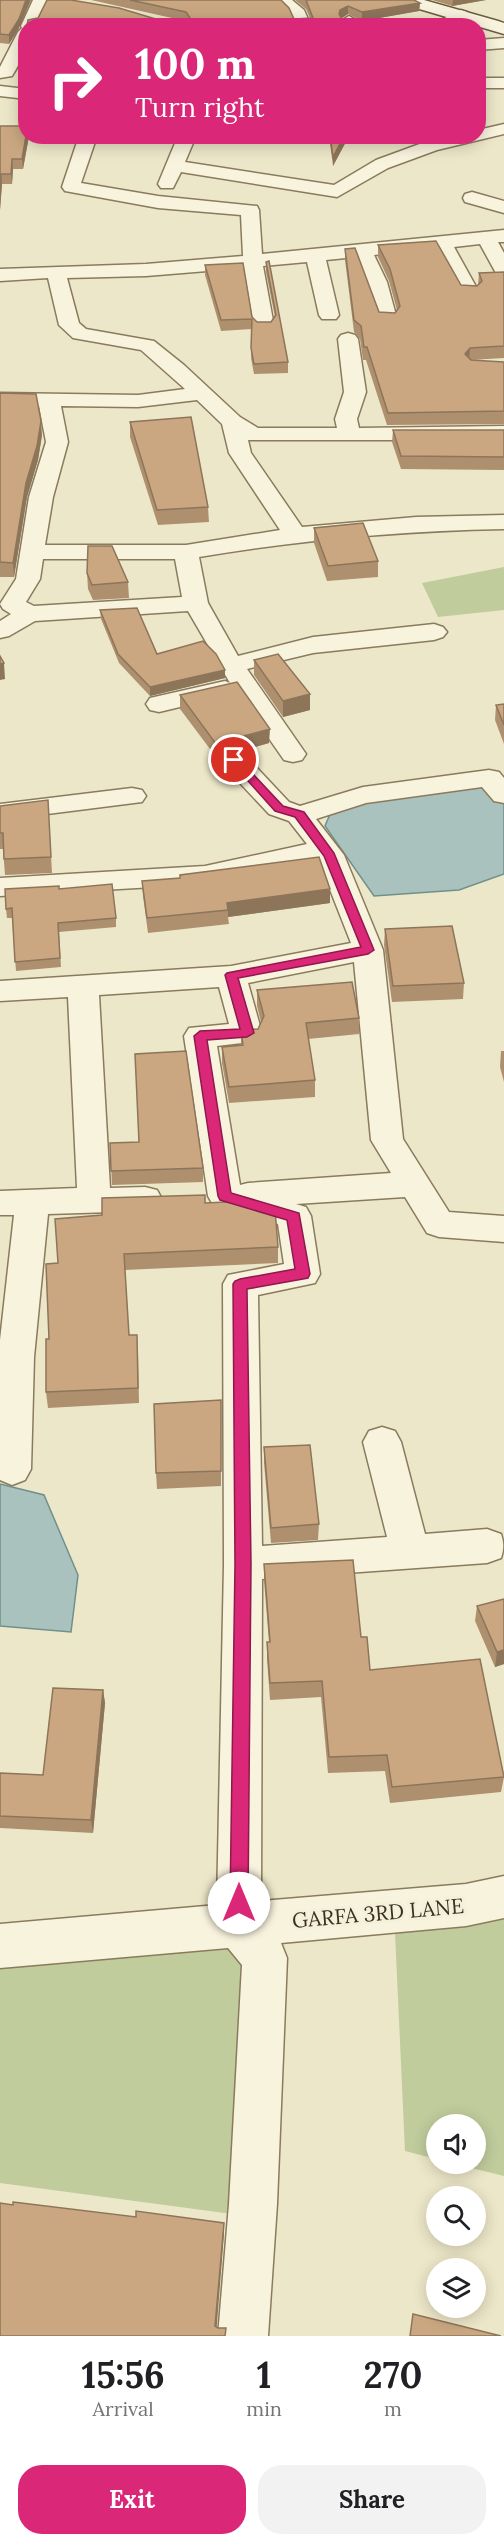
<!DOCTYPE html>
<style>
:root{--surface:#fff;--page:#f2f2f2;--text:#202124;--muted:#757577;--accent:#db2777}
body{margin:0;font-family:Lora,serif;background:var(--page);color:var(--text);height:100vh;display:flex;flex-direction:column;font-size:22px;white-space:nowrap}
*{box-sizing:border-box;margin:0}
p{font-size:20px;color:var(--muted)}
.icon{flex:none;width:33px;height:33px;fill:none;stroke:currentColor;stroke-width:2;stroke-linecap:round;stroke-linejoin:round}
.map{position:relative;height:2336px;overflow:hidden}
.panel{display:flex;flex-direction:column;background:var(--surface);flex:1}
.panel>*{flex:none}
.hud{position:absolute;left:18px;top:18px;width:468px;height:126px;border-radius:24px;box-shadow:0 3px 15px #0003;background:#db2777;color:#fff;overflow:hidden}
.buttons{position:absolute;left:426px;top:2114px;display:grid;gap:12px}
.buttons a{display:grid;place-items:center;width:60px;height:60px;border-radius:50%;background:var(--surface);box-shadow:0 3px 15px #0003;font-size:30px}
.pin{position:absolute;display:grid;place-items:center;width:51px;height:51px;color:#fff;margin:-26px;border:3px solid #fff;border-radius:50%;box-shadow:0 2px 6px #0007}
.me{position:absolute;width:66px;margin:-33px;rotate:0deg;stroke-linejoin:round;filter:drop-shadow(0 0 4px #0008)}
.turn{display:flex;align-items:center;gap:21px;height:126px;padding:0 18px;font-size:27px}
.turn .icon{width:78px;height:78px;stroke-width:2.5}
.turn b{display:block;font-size:42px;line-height:51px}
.eta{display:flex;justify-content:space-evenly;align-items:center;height:102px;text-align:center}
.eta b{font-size:36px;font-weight:700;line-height:42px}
.primary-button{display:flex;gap:12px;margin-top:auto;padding:12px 18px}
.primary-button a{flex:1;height:69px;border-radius:24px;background:var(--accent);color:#fff;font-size:24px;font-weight:700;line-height:69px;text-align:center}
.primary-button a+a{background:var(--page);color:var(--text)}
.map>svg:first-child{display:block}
.green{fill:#c1cc9d}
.water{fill:#aac2bd;stroke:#70908c;stroke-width:1.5}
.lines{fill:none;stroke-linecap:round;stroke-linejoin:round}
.minor-casing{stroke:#8a7a5e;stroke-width:3}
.secondary-casing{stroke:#6c5b41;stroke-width:3}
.minor{fill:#f8f3dd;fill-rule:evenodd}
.secondary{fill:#f8f3dd;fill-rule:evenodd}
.wall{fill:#ae906f}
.shaded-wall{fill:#8d755a}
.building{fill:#caa781;stroke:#8d755a;stroke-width:1.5}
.route{fill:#db2777;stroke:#8e194d;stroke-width:1.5}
.labels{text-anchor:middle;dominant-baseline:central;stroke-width:6;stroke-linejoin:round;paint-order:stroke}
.near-street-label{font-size:21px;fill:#3b3021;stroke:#f5f0d9}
</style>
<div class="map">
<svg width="504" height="2336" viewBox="0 0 504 2336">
<rect width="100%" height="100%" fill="#ede7c9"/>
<path class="green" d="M504 567V610L438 617 422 583Z
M504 1912V2176L451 2163H476V2124H436V2159L405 2151 395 1933Z
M220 1937 254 1965 247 2216 0 2183V1959Z"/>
<path class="water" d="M472 784 496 787 504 798V874L459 890 374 896 325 826 330 814 379 796Z
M0 1484 44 1495 78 1575 71 1632 0 1626Z"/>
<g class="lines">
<g class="minor-casing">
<path id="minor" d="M33 0H49L37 26H26C26 45 23 59 12 76L0 78V67L18 32 22 28 21 26Z
M275 0H292L304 10 311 26H295L291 15Z
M461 10 467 12 469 15C458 27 443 26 428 26Z
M349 16 366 26 343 24 341 21Z
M504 38V48L478 50V40Z
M478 78H504V88H478Z
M0 86 26 89V99L0 96Z
M504 124V134L437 150 388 168 337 197 181 172 173 188H161L158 184 178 136H196L185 162 334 185 376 160 425 142 447 136H478V130Z
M79 136H97L81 183 158 196 257 206 259 210 262 254 504 230V242H498L504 253V277L497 275 480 244 454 247 479 292 476 296H462L459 292 436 249 374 255 387 282 397 319 394 323H380L377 319 367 282 356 257 326 260 339 315 336 319H322L319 315 307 262 263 266 274 326 271 330H257L254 326 244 268 146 276 67 278 79 323 86 329 154 341 184 365 240 417 258 428H337L335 419 344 392 338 339 341 335 348 333 355 335 358 339 366 392 357 419 359 428 504 426V440H248L251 453 302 527 416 517 504 515V529C401 531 300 540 199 557L208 603 238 656 313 637 434 624 443 627 447 632 443 637 434 640 313 653 247 669 306 754 302 760 293 762 284 760 236 691 234 694 159 712 150 710 146 704 150 698 225 681 230 683 188 611 35 621 9 636 0 638V621L11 614 3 609 0 604 16 579 29 497 46 442 39 406 0 405V393L138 395 185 389 141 350 73 338 59 325 48 278 0 281V269L146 264 243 256 241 215 158 208 65 191 62 187ZM197 400 222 424 229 453 280 530 186 545H45L53 497 68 442 61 406 138 407ZM43 559H175L182 597 34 606 26 602 40 579Z
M472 192 504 201V213L465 202 463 198 465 194Z
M234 752 244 754 289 802 300 806 363 787 489 770 499 772 504 778V803L494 801 482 787 366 803 316 819 344 855 383 950 403 1139 449 1212 504 1216V1242L439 1237 427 1233 405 1197 296 1204 306 1207 311 1216 320 1274 315 1283 258 1295 262 1546 387 1537 363 1442 369 1431 382 1427 395 1431 401 1442 425 1534 487 1529 501 1534C504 1543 504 1549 501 1558L487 1563 262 1579 261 1901 466 1884 504 1876V1918L466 1926 281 1943 287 1958 277 2204 268 2336H218L229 2204 242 1965 228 1948 0 1968V1924L217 1905 224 1564 223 1284 228 1275 284 1264 278 1224 213 1205 208 1196 184 1036 189 1028 229 1024 219 987 99 995 110 1188 145 1187 157 1190 162 1199 157 1208 145 1211 48 1214 34 1357 31 1469 25 1480 12 1485 0 1480V1340L14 1215H0V1191L77 1188 68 997 0 1001V981L231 966 351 943 318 859 205 884 0 896V878L205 866 307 844 289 821 269 814 224 766 221 760 224 754ZM354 962 371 1140 391 1173 248 1183 240 1185 217 1046 258 1041 262 1033 248 983Z
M132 788 142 790 146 796 142 802 0 820V804Z"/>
</g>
<g class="secondary-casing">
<path id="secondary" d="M402 0H424L498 21 504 23V34L416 8Z"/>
</g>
<use href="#minor" class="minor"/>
<use href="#secondary" class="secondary"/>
</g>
<path class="wall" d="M0 0 19 28 9 44 0 43Z
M91 0H281L294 19 310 18 306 9 295 0H414L420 3 419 11 362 21 348 14 342 18 346 26 38 18 181 20Z
M432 0H486L452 6Z
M0 126 26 136H29L23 169H13L12 184H2L0 210Z
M109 136H128V138Z
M266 136H294L293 141Z
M329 136H349L333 166Z
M378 245 461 285 477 286 478 285 479 273 504 272V358L471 360 504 362V424L387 425 366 360H363L360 339 354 332 345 260V249L379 312 395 313 397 310 389 281 378 257Z
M266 262 288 362V373L254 374 251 358 252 329 221 331 205 275V265L257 322H271L275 317 266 272Z
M0 393 42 435 38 460 27 497 14 577H0Z
M130 422 208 507 209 522 158 525 130 437Z
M393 430H504V470L401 469 392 442Z
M314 528 378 561V577L327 581 314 543Z
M87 573 128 582 129 598 93 600 88 589Z
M100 610 157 654 225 678 150 696 119 663 101 619Z
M254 660 310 710 283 717 254 675Z
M180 695 269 743 240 751 224 752 216 757 180 709Z
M504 704V744L495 720 496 705Z
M48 800 52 873 5 875 3 849H0V806Z
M180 875 330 889V903L228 917 229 924 148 933 143 896 142 881 180 878Z
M59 889 116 918V927L59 932 61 967 16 971 12 918H7L6 909Z
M385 929 464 983 463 999 392 1002 384 945Z
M257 990 359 1018V1034L308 1039 315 1080V1097L229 1103 222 1063V1047L241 1046V1030L258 1029 261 1022 257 1006Z
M501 1051H504V1082L500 1067Z
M110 1143 203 1168V1182L112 1185Z
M205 1203 278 1247V1263L125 1270 129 1335 138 1351 139 1403 48 1408 46 1392 49 1339 58 1263 102 1215Z
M221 1400V1486L157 1489 156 1473Z
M264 1447 319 1524 318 1540 271 1543 264 1463Z
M264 1564 361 1637 370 1670 504 1777 501 1792 390 1803 385 1771 328 1773 321 1697 270 1700 267 1659V1642H269L264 1581Z
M477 1606 504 1664 495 1667 475 1621Z
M103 1690 105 1703 93 1833 0 1828V1773L43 1775Z"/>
<path class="shaded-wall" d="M26 0H31L19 28 9 44V35Z
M453 0H486L452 6Z
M420 3 419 11 362 21V12Z
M348 6V14L340 19 339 22 340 10Z
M26 136H29L23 169 22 159Z
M344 136H349L333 166V157Z
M12 159 13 169 12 184 11 174Z
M1 174 2 184 0 210V188Z
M470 348 469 360 465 354Z
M41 421 42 435 38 460 27 497 14 577 13 563 26 483Z
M4 663 5 679 0 680V664Z
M225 670V678L150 696V687Z
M310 694V710L283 717V701Z
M270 729 269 743 240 751V737Z
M223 738 224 752 216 757V744Z
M330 889V903L228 917V910L227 903Z
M504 1650V1664L495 1667 497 1652Z
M103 1690 105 1703 93 1833 91 1820Z
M224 2223V2234L216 2336 215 2326Z"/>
<path class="building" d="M0 0H26L19 19 9 35 0 34Z
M47 0H71L119 8 159 20H188L190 18 186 12 130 0H281L289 8 294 19 313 18 306 0H414L420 3 362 12 348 6 340 10 339 14 346 26H27L28 20 38 18Z
M0 126H26V136L22 159H12L11 174H1L0 188Z
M330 136H344L333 157Z
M436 241 461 285 477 286 482 281 479 273 504 272V346L470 348 465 354 471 360 504 362V411L388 413 367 347H364L361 326 354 320 345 249 355 248 379 312 395 313 400 306 390 269 378 245Z
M269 261 288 362 254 364 251 348 252 319 221 320 205 265 243 263 252 317 257 322H271L276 315 266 262Z
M0 393 36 394 41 421 37 446 26 483 13 563 0 562Z
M191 417 208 507 157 510 130 422Z
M393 430H504V457L401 456Z
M363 523 378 561 328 566 314 528Z
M88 546H112L128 582 92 585 87 573Z
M137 608 157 654 203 641 216 654 225 670 150 687 118 654 100 610Z
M278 654 310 694 283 701 254 660Z
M0 656 4 663 0 664Z
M237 682 270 729 240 737 223 738 216 744 180 695Z
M504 704V725L496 705Z
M48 800 51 857 4 859 3 833H0V806Z
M319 857 330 889 227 903 228 910 147 918 142 881 180 878V875Z
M112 884 116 918 58 923 60 958 15 962 12 908 6 909 5 889 59 886V889Z
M452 926 464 983 393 986 385 929Z
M352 982 359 1018 306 1023 315 1080 229 1087 222 1047 243 1045 241 1030 258 1029 264 1016 257 990Z
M186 1051 203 1168 111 1171 110 1143 139 1142 135 1054Z
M205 1195V1203L247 1201 275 1209 278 1247 124 1254 129 1335H137L138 1388 46 1392V1339H49L46 1264 58 1263 55 1219 102 1215V1198Z
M221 1400V1471L156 1473 154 1404Z
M310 1445 319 1524 271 1528 264 1447Z
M353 1560 361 1637H367L370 1670 480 1659 504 1777 392 1787 387 1755 329 1757 322 1681 270 1683 267 1642H270L264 1564Z
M504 1599V1650L497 1652 477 1606Z
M53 1688 103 1690 91 1820 0 1816V1773L43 1775Z
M13 2202 136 2217V2211L224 2223 215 2326 218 2328H226L225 2336H0V2203L13 2205Z
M413 2314 501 2336H410Z"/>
<path class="route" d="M234 757 238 758 283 806 304 812 334 853 374 950 368 954 238 978 254 1033 247 1037 207 1040 231 1193 299 1213 310 1274 308 1278 303 1279 247 1289 251 1564 248 1903 246 1909 239 1912 233 1909 230 1903 235 1564 233 1284 235 1281 240 1279 295 1269 287 1220 220 1200 218 1196 194 1036 200 1031 240 1029 225 975 227 973 361 947 324 856 295 817 275 811 231 762V758Z"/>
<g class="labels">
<g class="near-street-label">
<text transform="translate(378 1913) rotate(-5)">GARFA 3RD LANE</text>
</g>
</g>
</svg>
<div class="buttons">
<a><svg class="icon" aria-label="sound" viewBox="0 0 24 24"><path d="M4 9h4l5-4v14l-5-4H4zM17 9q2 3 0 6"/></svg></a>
<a><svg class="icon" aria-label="search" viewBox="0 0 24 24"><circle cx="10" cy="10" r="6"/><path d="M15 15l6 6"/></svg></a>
<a><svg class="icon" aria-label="layers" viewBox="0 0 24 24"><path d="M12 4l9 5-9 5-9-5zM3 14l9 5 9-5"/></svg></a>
</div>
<div class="pin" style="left:234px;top:760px;background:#d93025"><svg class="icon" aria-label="arrive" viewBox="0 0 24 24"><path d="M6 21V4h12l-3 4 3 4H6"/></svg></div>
<svg class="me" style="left:239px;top:1903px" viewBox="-20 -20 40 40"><circle r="19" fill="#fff"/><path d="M0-13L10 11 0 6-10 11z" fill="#db2777"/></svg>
<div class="hud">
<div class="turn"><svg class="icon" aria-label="right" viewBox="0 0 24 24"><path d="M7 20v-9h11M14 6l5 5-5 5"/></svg><div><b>100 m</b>Turn right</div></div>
</div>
</div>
<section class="panel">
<div class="eta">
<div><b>15:56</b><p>Arrival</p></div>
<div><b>1</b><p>min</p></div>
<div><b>270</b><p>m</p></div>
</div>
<div class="primary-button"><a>Exit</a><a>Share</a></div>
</section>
